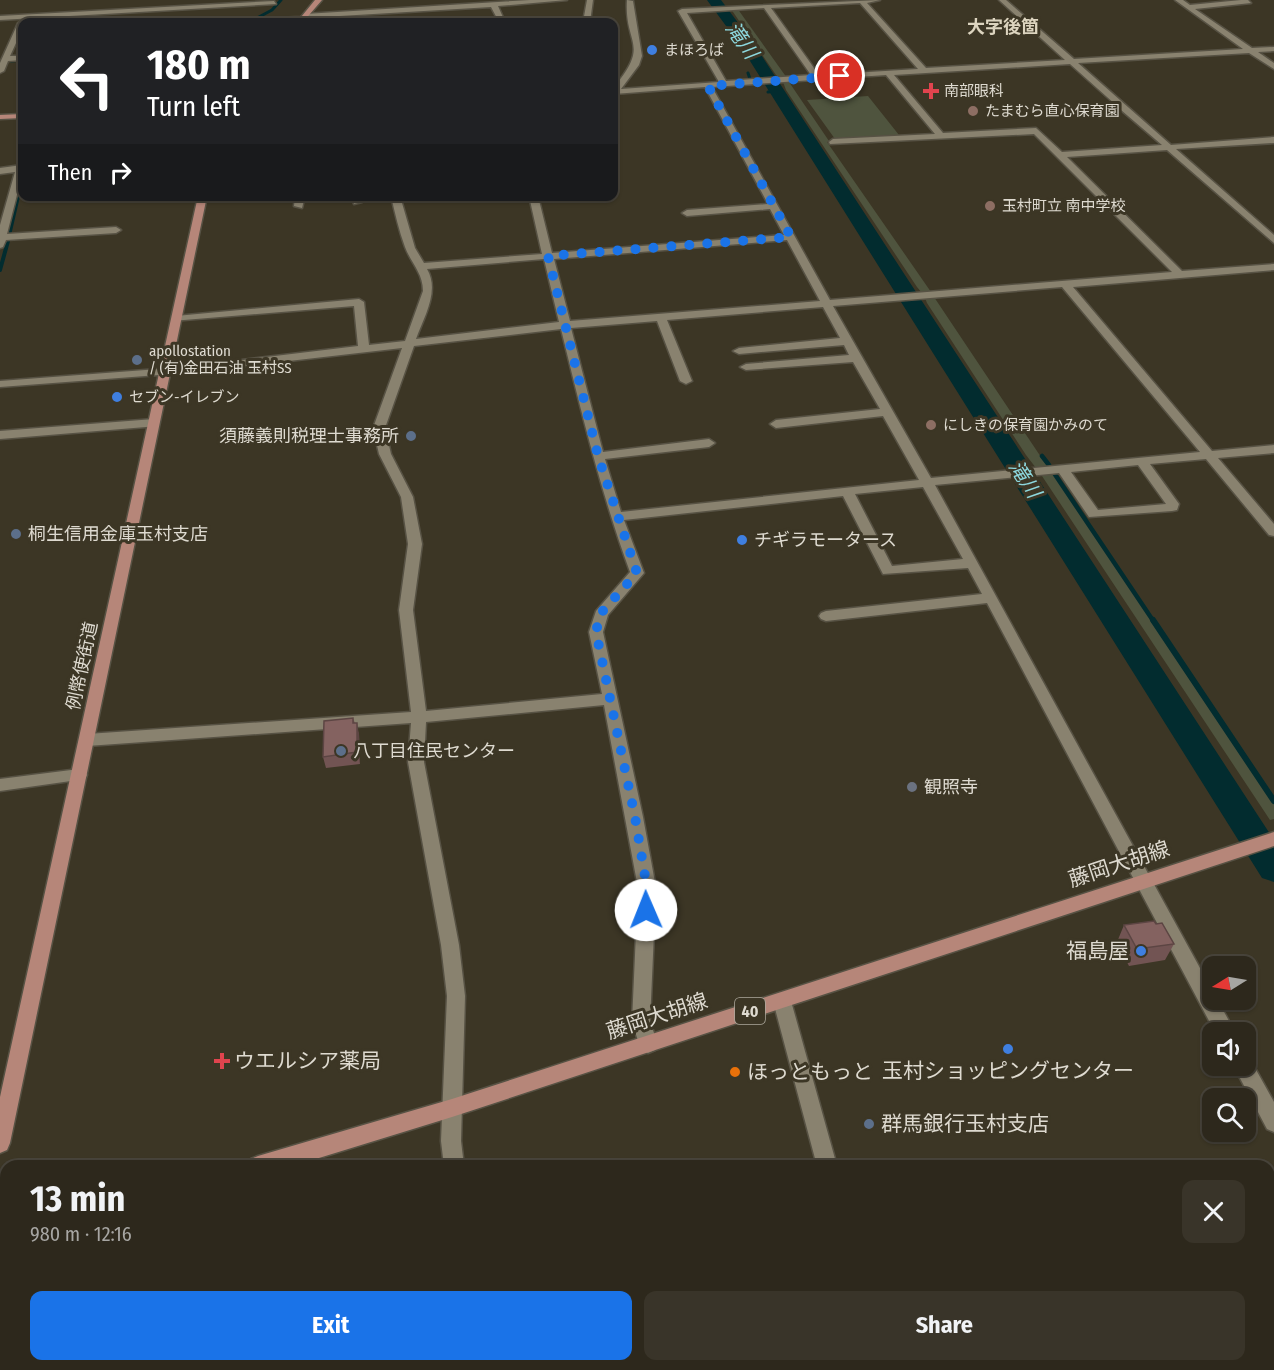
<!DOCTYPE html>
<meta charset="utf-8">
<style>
:root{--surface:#2d281c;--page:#393429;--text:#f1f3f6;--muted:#a7a6a3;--line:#48443b;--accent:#1a73e8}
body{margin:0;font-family:"Fira Sans Condensed","Noto Sans JP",sans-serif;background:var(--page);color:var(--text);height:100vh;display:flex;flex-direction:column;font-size:22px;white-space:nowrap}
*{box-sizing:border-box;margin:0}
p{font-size:20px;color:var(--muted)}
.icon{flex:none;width:33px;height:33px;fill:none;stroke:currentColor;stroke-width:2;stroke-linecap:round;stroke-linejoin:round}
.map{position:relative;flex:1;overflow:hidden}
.side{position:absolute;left:0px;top:1160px;width:1275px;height:212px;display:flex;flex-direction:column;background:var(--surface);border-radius:18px 18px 0 0;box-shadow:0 2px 4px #0004,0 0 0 2px var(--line)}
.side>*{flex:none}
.top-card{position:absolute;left:18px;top:18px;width:600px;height:183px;border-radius:12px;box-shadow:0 2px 4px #0004,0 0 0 2px var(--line);background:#202124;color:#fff;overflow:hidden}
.needle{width:39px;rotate:259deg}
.tools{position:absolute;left:1202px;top:956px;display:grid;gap:12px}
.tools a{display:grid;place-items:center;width:54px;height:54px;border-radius:12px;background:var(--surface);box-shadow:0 2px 4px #0004,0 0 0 2px var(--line);font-size:30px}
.pin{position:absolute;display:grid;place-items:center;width:51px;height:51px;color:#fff;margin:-26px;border:3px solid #fff;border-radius:50%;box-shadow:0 2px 6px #0007}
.me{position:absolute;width:66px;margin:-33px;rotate:359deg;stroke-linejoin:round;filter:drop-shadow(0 0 4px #0008)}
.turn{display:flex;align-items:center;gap:21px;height:126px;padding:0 30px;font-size:27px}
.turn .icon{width:78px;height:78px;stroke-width:2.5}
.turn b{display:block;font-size:42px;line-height:51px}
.then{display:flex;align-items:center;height:57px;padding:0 30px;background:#0003;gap:12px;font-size:22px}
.round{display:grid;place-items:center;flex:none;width:63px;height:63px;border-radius:12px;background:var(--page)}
.head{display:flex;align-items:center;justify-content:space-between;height:102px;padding:0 30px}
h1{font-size:36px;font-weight:700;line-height:45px}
.cta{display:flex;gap:12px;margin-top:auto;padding:12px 30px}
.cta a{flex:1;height:69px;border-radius:12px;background:var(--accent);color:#fff;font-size:24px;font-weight:700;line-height:69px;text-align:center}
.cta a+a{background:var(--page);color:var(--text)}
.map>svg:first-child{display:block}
.green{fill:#4f543e}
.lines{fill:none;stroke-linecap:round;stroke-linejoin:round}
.stream-far3{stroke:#022c2f;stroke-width:3}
.stream-far2{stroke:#022c2f;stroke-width:4}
.stream-far1{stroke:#022c2f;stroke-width:4.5}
.stream{stroke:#022c2f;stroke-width:6}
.river{fill:#022c2f;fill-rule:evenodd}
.minor-casing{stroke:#575244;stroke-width:3}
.major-casing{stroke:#575244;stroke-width:3}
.minor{fill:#89826f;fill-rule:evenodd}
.major{fill:#b68679;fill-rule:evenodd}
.wall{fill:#725453}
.shaded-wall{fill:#5c4543}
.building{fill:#846260;stroke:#5c4543;stroke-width:1.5}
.route{stroke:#1a73e8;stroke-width:10;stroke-dasharray:0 18}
.shop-dot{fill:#3f7fe0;stroke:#3c3625;stroke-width:2}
.health-dot{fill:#e0444e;stroke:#3c3625;stroke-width:2}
.education-dot{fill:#8d6e63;stroke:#3c3625;stroke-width:2}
.service-dot{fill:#5c6f8a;stroke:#3c3625;stroke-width:2}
.worship-dot{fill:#6b7280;stroke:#3c3625;stroke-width:2}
.food-dot{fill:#e8710a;stroke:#3c3625;stroke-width:2}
.labels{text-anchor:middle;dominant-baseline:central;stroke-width:6;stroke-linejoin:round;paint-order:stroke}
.far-poi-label{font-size:15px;fill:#dedad0;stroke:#3c3625;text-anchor:start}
.shield{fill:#3c3625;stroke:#ada99d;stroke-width:1.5}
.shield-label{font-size:16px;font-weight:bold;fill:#dedad0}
.far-quarter-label{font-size:18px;font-weight:bold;fill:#dcd4bf;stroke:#3c3625}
.poi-label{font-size:18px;fill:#dedad0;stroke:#3c3625;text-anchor:start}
.street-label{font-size:18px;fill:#dedad0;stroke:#3c3625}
.water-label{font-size:20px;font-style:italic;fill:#8dd8de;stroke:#3c3625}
.near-street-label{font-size:21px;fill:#dedad0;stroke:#3c3625}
.near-poi-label{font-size:21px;fill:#dedad0;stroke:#3c3625;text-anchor:start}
</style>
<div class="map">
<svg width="1274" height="1370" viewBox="0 0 1274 1370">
<rect width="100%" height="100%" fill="#3c3625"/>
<path class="green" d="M737 8 787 78H780L776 75 731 9Z
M783 82H789L829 141 827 142 931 292 922 293 917 287 786 90Z
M868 96 899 135 835 139 807 100Z
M934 297 1047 466 1036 468 1026 455 927 303 925 298Z
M1052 472 1274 804V819L1270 820 1040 473Z"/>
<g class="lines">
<path class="stream-far3" d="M257 18 272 10 281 0
M11 61 22 60
M748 73 750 79
M768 92 777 91"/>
<path class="stream-far2" d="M10 231 22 179
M0 270 8 241"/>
<path class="stream-far1" d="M1042 456 1049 465
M1054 473 1154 622"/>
<path class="stream" d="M1153 620 1274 801"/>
<path class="river" d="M707 0H721L754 44 1274 840V882L1262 878 740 45Z"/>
<g class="minor-casing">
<path id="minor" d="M530 0H567L498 6 505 22H499L491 7 306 18 303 21 210 22 214 20 302 17 305 14Z
M587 0H593L590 22H583Z
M627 0 633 1 642 56 639 65 621 89 719 82 678 11 682 9 880 0 867 3 926 68 1065 60 999 0H1006L1074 59 1243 49 1175 0H1183L1190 5 1241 0H1248L1251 3 1195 9 1252 48 1274 47V51L1258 52 1274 63V69L1249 53 1078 63 1171 145 1274 137V143L1176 149 1274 235V243L1167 150 1067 157 1182 271 1274 264V270L1073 287 1212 451 1274 445V453L1218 458 1274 524V536L1269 535 1206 459 1150 464 1179 504 1177 510 1172 511 1089 517 1059 473 935 485 1212 990V999H1217L1235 1032H1215L987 603 826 621 821 619 819 616 821 613 826 611 982 594 968 568 883 574 843 496 624 520 644 573 608 615 603 632 643 817 656 888 650 1022 658 1044 655 1050 648 1053 641 1050 632 1022 638 888 604 705 426 722 424 762 459 945 465 996 461 1141 464 1166H444L441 1141 447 996 441 945 408 762 411 723 87 746 81 744 79 740 81 736 87 734 411 712 399 610 408 544 401 497 379 454 373 428 402 348 185 373 0 387V381L185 367 358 346 354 306 172 321V317L176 316 359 299 364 302 369 345 405 341 423 291C423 273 411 263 405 247 399 231 395 213 391 196H400L415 248 424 263 542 254 529 196H538L552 253 784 235 770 209 687 216 682 213 687 210 768 204 705 87 614 94V87C651 43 624 45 627 0ZM860 3 918 69 819 75 771 8ZM764 8 811 75 726 81 687 13ZM1070 64 1116 105 1053 111H1050V115L1121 110 1162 145 1062 152 1036 128 943 133 894 75ZM886 75 935 134 833 139 829 142 830 144 1034 134 1172 272 830 300 712 87ZM787 240 820 301 570 321 554 259ZM544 259 559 322 416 339C424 317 440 291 427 269ZM1062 287 1200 452 931 478 833 306ZM823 307 840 338 739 348 733 351 739 354 844 345 849 355 746 364 740 367 746 370 853 362 880 409 776 420 770 424 776 428 883 416 919 480 621 512 605 459 709 447 715 443 709 439 603 452 571 328 657 321 680 381 686 384 692 381 667 320ZM561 329C581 411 601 493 630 572L596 611 589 632 602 694 426 711 413 610 422 544 413 497 391 454 385 428 414 346ZM1138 465 1166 504 1098 510 1071 472ZM923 487 963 559 892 566 855 494Z
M274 1 276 4 0 20V16Z
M22 21 25 22H22V30L10 56H22V60L8 61 4 71 0 73V63L18 23Z
M22 165V175L7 234 116 227 121 230 116 233 6 240 3 247 0 248V225L15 172 0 174V168Z
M295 196H305L302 208 294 206Z
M351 196H361L362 202 354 204Z
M154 419 158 420V426L0 439V431Z
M79 769 85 771 87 775 85 779 0 791V779Z
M782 993 789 995 791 1001 837 1166H817L773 1001 775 995Z
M1245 1057 1250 1059 1274 1102V1132L1267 1129 1233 1065H1245Z
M1274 1293V1318L1269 1320V1295Z
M96 1365H120V1370H96Z
M469 1365H493L494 1370H470Z
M870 1365H894L896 1370H872Z
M1238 1365H1262V1370H1238Z"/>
</g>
<g class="major-casing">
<path id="major" d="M315 0H322L303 22H297Z
M22 114V118L0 119V115Z
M198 196H207L10 1143 7 1150 0 1153V1097Z
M1274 832V846L452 1117 293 1166H248L251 1159 258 1156 452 1099Z
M6 1228V1250L0 1251V1229Z"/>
</g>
<use href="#minor" class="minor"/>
<use href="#major" class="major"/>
</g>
<path class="wall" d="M353 718 359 734 360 764 326 768 323 757Z
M1156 924 1174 944 1165 960 1129 966 1117 942 1124 925Z"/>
<path class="shaded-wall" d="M357 723 359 734 360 764 357 752Z"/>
<path class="building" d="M353 718V723H357V752L323 757 324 721Z
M1154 921 1156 924 1162 923 1174 944 1137 949 1124 925Z"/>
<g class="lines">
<path class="route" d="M646 910 647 888 635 817 596 632 600 614 637 573 598 456 548 256 791 237 708 86 840 76"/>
</g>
<g class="shop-dot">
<circle cx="652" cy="50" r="6"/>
<circle cx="117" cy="397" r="6"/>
<circle cx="742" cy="540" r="6"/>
<circle cx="1141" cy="951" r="6"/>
<circle cx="1008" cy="1049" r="6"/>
</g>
<g class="health-dot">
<path d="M928 82h6v6h6v6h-6v6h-6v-6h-6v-6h6z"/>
<path d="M219 1052h6v6h6v6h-6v6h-6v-6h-6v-6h6z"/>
</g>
<g class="education-dot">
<circle cx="973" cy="111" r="6"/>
<circle cx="990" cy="206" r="6"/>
<circle cx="931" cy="425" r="6"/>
</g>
<g class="service-dot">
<circle cx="137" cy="360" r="6"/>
<circle cx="411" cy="436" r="6"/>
<circle cx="16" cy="534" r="6"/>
<circle cx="341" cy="751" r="6"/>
<circle cx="869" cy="1124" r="6"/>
</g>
<circle class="worship-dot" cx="912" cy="787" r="6"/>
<circle class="food-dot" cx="735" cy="1072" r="6"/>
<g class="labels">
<g class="far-poi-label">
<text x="664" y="50">まほろば</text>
<text x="944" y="91">南部眼科</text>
<text x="985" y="111">たまむら直心保育園</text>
<text x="1002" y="206">玉村町立 南中学校</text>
<text x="149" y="351">apollostation<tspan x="149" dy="17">/ (有)金田石油 玉村SS</tspan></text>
<text x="129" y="397">セブン-イレブン</text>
<text x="943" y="425">にしきの保育園かみのて</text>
</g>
<rect class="shield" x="735" y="998" width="30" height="26" rx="4.5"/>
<g class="shield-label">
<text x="750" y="1011">40</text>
</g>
<g class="far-quarter-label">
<text x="1003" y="27">大字後箇</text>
</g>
<g class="poi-label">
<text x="399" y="436" text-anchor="end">須藤義則税理士事務所</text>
<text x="28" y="534">桐生信用金庫玉村支店</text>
<text x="754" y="540">チギラモータース</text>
<text x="353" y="751">八丁目住民センター</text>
<text x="924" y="787">観照寺</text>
</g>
<g class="street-label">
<text transform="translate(82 666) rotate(-78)">例幣使街道</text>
</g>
<g class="water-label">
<text transform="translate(742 40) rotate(55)">滝川</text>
<text transform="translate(1025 479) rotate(57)">滝川</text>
</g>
<g class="near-street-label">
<text transform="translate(1119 864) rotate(-18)">藤岡大胡線</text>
<text transform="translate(657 1016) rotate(-18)">藤岡大胡線</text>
</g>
<g class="near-poi-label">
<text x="1129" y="951" text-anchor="end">福島屋</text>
<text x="234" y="1061">ウエルシア薬局</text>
<text x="1008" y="1071" text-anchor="middle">玉村ショッピングセンター</text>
<text x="747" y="1072">ほっともっと</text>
<text x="881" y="1124">群馬銀行玉村支店</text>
</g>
</g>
</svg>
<div class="tools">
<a><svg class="needle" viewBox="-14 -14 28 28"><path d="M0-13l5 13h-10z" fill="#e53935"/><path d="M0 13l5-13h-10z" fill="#a7a6a3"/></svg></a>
<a><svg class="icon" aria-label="sound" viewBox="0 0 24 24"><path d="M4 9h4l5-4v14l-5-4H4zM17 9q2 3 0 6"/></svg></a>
<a><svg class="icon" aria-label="search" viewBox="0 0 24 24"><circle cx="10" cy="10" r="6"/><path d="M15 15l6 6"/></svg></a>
</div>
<div class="pin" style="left:840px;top:76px;background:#d93025"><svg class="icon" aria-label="arrive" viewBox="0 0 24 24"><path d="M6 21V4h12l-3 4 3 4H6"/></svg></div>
<svg class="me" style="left:646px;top:910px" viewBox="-20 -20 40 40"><circle r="19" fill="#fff"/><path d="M0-13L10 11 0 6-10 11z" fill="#1a73e8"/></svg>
<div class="top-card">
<div class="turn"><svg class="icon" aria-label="left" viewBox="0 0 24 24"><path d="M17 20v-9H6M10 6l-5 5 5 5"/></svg><div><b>180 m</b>Turn left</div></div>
<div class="then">Then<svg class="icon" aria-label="right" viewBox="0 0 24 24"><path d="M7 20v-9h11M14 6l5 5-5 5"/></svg></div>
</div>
<section class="side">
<div class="head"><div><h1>13 min</h1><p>980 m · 12:16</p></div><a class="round"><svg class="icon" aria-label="close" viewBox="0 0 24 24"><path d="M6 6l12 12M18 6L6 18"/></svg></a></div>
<div class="cta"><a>Exit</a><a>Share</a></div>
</section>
</div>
